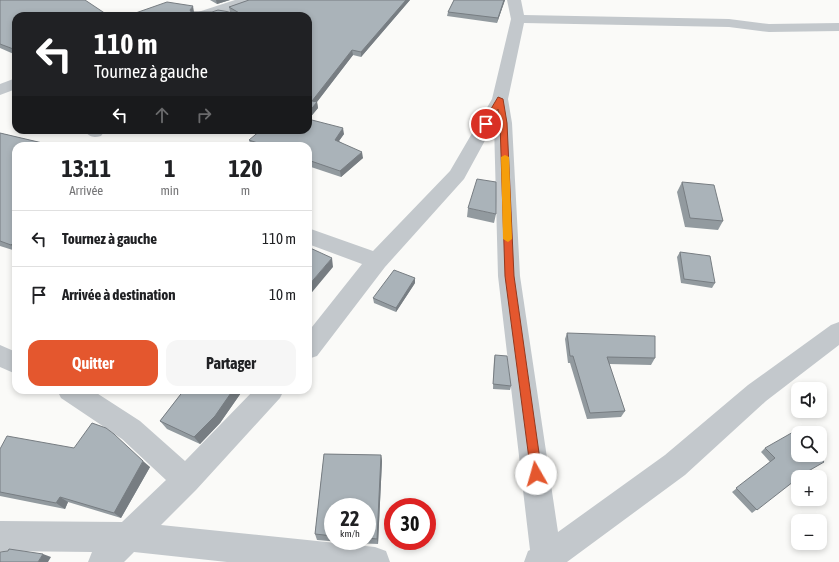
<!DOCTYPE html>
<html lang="fr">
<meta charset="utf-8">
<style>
:root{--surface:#fff;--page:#f6f6f6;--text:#202124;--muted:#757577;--line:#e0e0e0;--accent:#e4572e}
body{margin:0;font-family:"Asap Condensed",sans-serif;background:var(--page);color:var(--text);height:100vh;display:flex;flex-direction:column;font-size:15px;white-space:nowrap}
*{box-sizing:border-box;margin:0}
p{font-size:13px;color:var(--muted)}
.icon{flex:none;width:22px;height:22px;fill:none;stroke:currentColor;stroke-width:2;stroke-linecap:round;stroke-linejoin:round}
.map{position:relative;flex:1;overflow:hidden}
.sheet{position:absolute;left:12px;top:142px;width:300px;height:252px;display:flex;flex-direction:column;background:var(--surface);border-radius:12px;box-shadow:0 2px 6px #0003}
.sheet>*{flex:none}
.banner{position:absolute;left:12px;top:12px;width:300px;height:122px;border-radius:12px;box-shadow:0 2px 6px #0003;background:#202124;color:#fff;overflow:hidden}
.fabs{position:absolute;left:791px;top:382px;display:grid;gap:8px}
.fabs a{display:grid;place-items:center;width:36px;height:36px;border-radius:8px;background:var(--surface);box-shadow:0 2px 6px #0003;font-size:20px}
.speed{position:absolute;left:324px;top:498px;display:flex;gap:8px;font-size:20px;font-weight:700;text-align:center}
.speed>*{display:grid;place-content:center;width:52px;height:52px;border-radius:50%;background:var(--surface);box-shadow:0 2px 6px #0003;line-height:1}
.speed small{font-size:10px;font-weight:400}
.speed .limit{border:6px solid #d22;background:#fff;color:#111}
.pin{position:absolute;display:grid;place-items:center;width:34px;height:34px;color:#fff;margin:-17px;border:2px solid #fff;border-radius:50%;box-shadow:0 1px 4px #0007}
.me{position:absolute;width:44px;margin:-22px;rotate:353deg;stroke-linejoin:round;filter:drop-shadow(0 0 3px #0008)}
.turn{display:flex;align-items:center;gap:14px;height:84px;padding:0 16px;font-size:18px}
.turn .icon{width:52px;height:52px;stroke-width:2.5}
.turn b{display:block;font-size:28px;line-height:34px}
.lanes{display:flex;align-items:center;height:38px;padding:0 16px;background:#0003;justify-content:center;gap:20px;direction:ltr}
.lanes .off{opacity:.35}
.eta{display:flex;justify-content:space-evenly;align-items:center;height:68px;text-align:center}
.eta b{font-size:24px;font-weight:700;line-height:28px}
.button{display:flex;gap:8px;margin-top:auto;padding:8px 16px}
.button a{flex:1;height:46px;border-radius:12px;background:var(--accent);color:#fff;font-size:16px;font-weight:700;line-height:46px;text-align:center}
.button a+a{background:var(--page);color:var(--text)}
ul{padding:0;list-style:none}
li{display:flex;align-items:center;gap:12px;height:56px;padding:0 16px;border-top:1px solid var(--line)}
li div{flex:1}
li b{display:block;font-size:15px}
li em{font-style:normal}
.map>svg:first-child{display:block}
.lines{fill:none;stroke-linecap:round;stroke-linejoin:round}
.street{fill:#c3c8cc;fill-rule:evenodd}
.wall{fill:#929a9f;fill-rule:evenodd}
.shaded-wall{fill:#777d82}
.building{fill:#aab3b9;stroke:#777d82}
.route{fill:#e4572e;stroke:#94391e}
.slow{fill:#f59e0b}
</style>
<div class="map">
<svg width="839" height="562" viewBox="0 0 839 562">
<rect width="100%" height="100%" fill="#fafaf8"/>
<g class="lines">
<path class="street" d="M235 0H255L253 3 214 16H193L195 13Z
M507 0H521L524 15 729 19 769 24 839 23V31L769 32 729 27 524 23 508 99 512 123 520 276 558 532 665 455 748 385 831 325 839 322V345L766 401 685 475 567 562H524L528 551 530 550 498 276 494 124 464 179 385 267 317 356 308 359V332L362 264 308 244V228L373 251 450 171 492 99 511 19Z
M16 78V89L0 95V84Z
M84 130H102L104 132 101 136C93 138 89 137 84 130Z
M0 345 16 352V374L0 367Z
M57 390H92L140 421 185 461 254 390H284L280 398 196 490 161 525 375 547 386 551 390 562H227L134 552 124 562H88L92 552 0 551V521L122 522 166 480 122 439 61 398Z"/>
</g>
<path class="wall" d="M0 0 16 16V55L0 48Z
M210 0H230L217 4Z
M249 0H410L361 57 353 55 317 102 318 108 308 120 344 134 339 141 363 158 341 177 308 166V146H251L249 140 308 130 127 16 194 12H230L229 7Z
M454 0H505L497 23 447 16 448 12Z
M0 133 51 145 52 146H16V251L0 246Z
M682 182 723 221 718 230 685 227 677 192Z
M468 208 496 214 494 223 467 217Z
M680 252 715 283 712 288 681 283 677 257Z
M415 283 396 312 374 303 373 298Z
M567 333 655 358 651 365 609 364 625 411 621 417 587 419 570 363H568L565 339Z
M495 355 511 386 510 390 493 389 494 359Z
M184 390H243L220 423 200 444 167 429 160 421Z
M765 448 799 477 752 513 732 492 770 462 761 452Z
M0 449 150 467 121 518 68 502 65 509 0 496Z
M324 454 381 455 382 461 378 544 353 543 317 540 315 534ZM333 507H367V541H333Z"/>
<path class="shaded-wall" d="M216 0H230L217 4Z
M406 0H410L361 57V52Z
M504 0H505L497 23 498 18Z
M193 6 194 12 192 15 190 10Z
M352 50 353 55 313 107 312 101Z
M317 102 318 108 308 120V113Z
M343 128 344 134 336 145 335 140Z
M362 152 363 158 341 177 340 171Z
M16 240V250L11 245Z
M332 258 333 267 308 297V286Z
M415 278V283L396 312V308Z
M233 390H243L220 423 200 444 194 437Z
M381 455 382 461 378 544 377 539Z
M143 461 150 467 121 518 114 513Z
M60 497 68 502 65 509 56 503Z
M43 554 51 557 48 562H38Z"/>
<path class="building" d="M0 0H85L109 16H16V50L0 44Z
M249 0H406L361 52 352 50 312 101 317 102 308 113V16H127L167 2 193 6 190 10 191 12H212L218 10 241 14 229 7Z
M454 0H504L498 18 448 12Z
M308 119 343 128 335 140 362 152 340 171 308 160V146H266L249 140 261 130H308Z
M0 133 51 145 49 146H16V240L11 245 0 241Z
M477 179 496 182V214L468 208Z
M682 182 714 185 723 221 690 218Z
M308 247 332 258 308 286Z
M680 252 710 256 715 283 684 279Z
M394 270 415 278 396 308 373 298Z
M567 333 655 336V358L607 357 625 411 590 413 573 356H570Z
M495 355 507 356 511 386 493 384Z
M184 390H233L215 416 194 437 160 421Z
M92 423 106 428 114 434 143 461 114 513 60 497 56 503 0 492V449L7 436 74 448Z
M795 431 798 434V455H818L824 462 798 477V478L757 510 736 488 775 458 765 448Z
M324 454 381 455 377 539 367 538V507H333V536L315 534Z
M9 549 43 554 38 562H0V552L8 551Z"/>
<path class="route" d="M498 97 503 99 507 123 514 276 542 474 540 478 536 480 532 478 531 474 505 276 500 123 498 109 488 126H483L482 124Z"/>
<path class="slow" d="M505 155 509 157 512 239 508 242 503 239 501 157Z"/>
</svg>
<div class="fabs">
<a><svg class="icon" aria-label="sound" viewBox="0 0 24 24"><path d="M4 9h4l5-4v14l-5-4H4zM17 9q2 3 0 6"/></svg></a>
<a><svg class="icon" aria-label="search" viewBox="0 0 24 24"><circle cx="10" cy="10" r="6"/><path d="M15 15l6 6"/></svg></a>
<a>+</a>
<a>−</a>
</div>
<div class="speed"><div>22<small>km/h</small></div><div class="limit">30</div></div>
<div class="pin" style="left:486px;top:124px;background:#d93025"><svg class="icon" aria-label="arrive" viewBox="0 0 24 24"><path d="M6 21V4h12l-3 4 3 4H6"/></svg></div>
<svg class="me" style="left:536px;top:474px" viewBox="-20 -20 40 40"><circle r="19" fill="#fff"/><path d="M0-13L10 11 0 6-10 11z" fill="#e4572e"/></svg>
<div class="banner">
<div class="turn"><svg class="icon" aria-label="left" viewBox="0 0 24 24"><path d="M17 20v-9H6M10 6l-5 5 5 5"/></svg><div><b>110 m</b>Tournez à gauche</div></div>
<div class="lanes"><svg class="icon" aria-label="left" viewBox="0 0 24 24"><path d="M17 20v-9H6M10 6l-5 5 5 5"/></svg><svg class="icon off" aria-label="ahead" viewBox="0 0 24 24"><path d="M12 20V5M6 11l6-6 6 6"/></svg><svg class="icon off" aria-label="right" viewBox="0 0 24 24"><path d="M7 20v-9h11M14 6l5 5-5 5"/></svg></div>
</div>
<section class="sheet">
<div class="eta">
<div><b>13:11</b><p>Arrivée</p></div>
<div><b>1</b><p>min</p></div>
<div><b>120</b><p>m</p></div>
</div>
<ul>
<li><svg class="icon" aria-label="left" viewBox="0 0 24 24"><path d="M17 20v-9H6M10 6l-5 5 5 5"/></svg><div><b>Tournez à gauche</b></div><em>110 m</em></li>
<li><svg class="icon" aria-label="arrive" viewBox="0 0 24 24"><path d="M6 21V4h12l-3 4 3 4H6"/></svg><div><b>Arrivée à destination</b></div><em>10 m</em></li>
</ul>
<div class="button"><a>Quitter</a><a>Partager</a></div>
</section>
</div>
